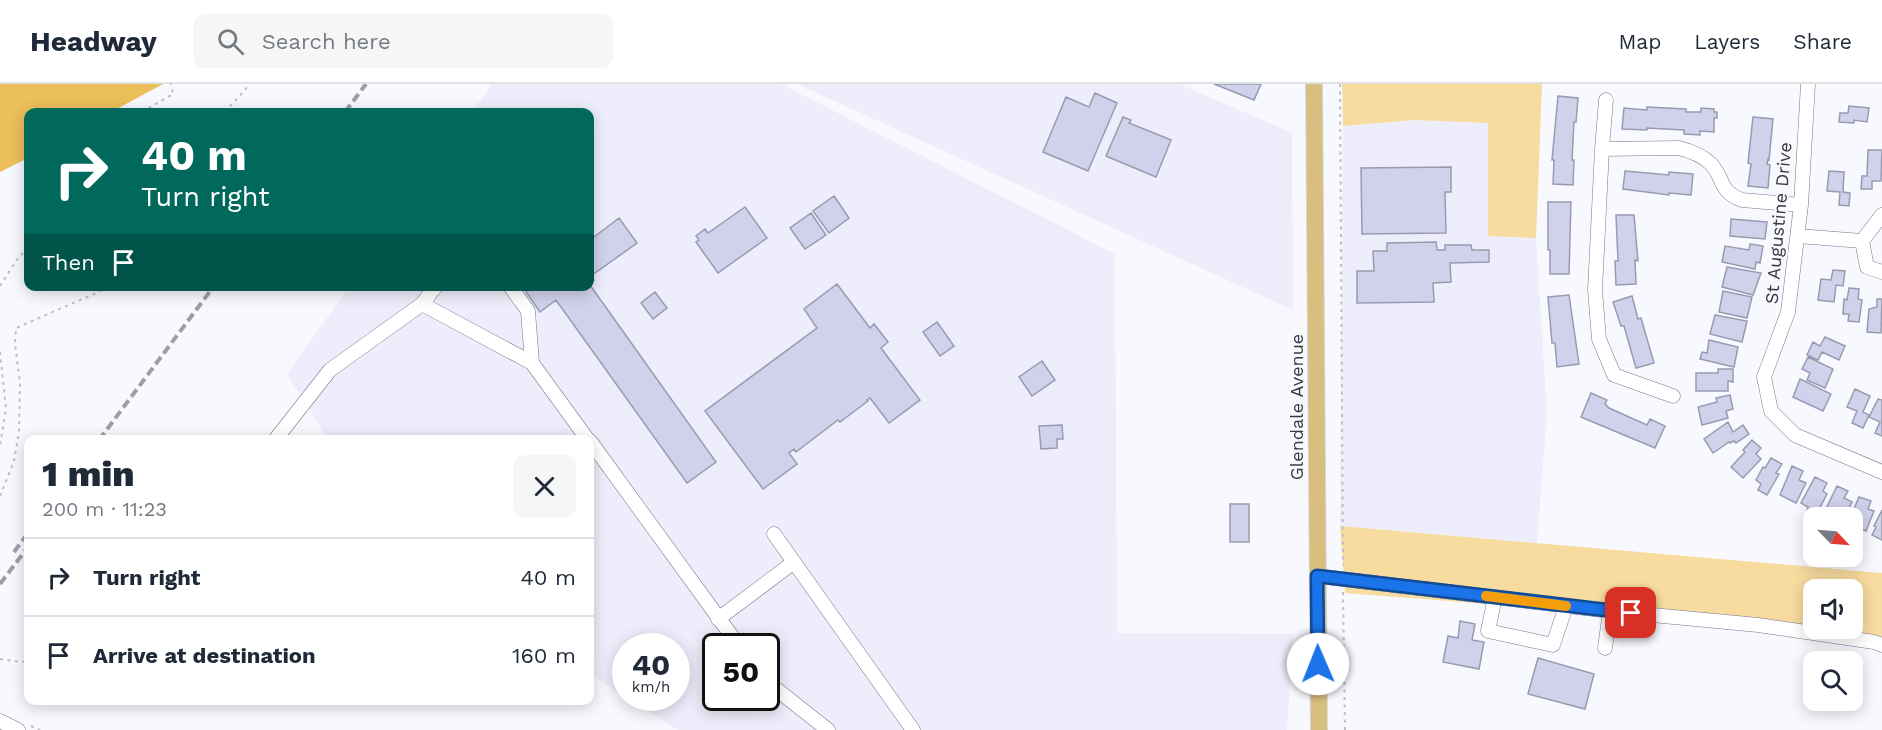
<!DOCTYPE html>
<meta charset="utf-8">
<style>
:root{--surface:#fff;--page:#f6f6f7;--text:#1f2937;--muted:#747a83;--line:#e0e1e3}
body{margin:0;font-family:"Work Sans",sans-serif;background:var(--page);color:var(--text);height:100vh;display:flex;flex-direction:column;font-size:22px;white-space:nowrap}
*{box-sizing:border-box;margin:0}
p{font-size:20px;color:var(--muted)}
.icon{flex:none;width:33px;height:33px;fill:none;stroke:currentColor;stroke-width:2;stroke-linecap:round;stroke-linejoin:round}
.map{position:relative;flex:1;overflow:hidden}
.drawer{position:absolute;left:24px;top:351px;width:570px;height:270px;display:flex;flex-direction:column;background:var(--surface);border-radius:12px;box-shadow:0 3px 15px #0003}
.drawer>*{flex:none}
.top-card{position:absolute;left:24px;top:24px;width:570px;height:183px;border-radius:12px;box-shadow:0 3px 15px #0003;background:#00695c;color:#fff;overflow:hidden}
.needle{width:39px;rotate:115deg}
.controls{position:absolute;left:1803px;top:423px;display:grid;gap:12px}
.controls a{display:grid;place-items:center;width:60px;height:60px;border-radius:12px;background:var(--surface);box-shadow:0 3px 15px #0003;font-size:30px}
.speed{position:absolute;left:612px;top:549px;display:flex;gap:12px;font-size:30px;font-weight:700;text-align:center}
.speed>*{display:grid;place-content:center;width:78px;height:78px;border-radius:50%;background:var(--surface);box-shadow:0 3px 15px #0003;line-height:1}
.speed small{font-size:15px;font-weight:400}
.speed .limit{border:3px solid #111;border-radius:9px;background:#fff;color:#111}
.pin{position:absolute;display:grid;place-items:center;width:51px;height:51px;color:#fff;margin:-26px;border-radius:12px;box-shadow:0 3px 9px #0006}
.me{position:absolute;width:66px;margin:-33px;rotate:359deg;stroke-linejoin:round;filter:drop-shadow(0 0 4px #0008)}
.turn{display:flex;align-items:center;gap:21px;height:126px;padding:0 18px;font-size:27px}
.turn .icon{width:78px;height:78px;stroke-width:2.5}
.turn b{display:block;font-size:42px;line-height:51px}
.then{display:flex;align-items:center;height:57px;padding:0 18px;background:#0003;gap:12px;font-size:22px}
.round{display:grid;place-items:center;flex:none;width:63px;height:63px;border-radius:12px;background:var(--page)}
.head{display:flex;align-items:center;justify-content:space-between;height:102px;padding:0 18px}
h1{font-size:36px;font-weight:800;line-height:45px}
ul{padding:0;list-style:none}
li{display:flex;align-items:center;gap:18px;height:78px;padding:0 18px;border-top:2px solid var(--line)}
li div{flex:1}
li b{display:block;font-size:22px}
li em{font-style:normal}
header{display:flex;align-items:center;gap:36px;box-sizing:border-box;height:84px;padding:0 30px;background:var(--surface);border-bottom:2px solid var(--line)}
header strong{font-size:28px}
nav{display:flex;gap:33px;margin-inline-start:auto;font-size:21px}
.search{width:420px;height:54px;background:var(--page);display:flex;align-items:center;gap:15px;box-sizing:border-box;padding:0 21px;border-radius:12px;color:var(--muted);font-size:22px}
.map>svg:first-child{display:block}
.built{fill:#ededfb;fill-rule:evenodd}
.green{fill:#f7db9f;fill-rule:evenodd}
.forest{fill:#ebbf5a}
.building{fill:#d0d1eb;stroke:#999ab1;stroke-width:1.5}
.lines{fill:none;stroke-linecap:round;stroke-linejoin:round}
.minor-casing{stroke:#75768d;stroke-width:15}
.major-casing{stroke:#d7d7d9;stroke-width:18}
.path{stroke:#bdbec4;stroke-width:2;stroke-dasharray:3 4.5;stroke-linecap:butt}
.minor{stroke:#fff;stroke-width:14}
.major{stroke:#d8bf80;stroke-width:16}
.rail{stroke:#9e9fa6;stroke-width:4;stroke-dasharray:9 4.5;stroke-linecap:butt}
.route-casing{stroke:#114b97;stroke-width:15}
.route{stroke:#1a73e8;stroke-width:10}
.slow{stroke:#f59e0b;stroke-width:10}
.labels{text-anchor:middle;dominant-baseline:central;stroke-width:4.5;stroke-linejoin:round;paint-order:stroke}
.street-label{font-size:18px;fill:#393943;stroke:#f8f9fe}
</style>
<header>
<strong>Headway</strong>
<div class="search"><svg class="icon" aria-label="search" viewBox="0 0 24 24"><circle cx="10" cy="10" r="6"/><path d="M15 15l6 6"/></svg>Search here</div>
<nav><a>Map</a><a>Layers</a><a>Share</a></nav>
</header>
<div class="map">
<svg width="1882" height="646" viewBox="0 0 1882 646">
<rect width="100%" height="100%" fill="#f8f9fe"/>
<path class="built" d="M492 0H781L1115 170 1117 549 1293 550 1287 646H678L626 614H676V562H626L625 613 590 590V356L328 355 287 290 349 203 590 202V28H472ZM716 562H766V614H716Z
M797 0H1179L1292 49 1293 226Z
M1415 36 1488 39V151L1536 154 1547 329 1537 459 1340 442 1343 42Z"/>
<path class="green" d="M1342 0H1542L1536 154 1488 152V39L1415 36 1343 42Z
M1340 442 1882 489V566L1813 545 1345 509ZM1814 506H1852V544H1814Z"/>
<path class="forest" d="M0 0H163L111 28H28V74L0 88Z"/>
<path class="building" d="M1214 0H1261L1254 16Z
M1095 9 1117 19 1088 87 1043 68 1066 13 1089 23Z
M1558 12 1578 14 1576 38H1574L1572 76H1574L1573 101 1553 100 1554 76H1552Z
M1849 22 1869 24 1867 38 1854 36V39L1839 38 1840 29H1848Z
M1647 23 1686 25V28H1701V24L1714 25V28H1717V34H1714V48L1700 47V51L1684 50V46L1647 44V46L1622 45 1624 24 1647 26Z
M1123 33 1131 36 1129 39 1171 56 1156 93 1106 72Z
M1753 33 1773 35 1769 76 1768 75 1767 80 1770 81 1768 104 1748 102 1751 80 1748 79Z
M1868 66H1882L1881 97H1872V105H1861L1862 92H1867Z
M1451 83V108H1445L1446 149 1362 150 1361 84Z
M1625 87 1669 91V88L1693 90 1691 111 1669 109V111L1623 105Z
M1829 87 1844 88 1843 108 1850 109 1849 122 1839 121 1840 108 1827 107Z
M834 112 849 134 829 149 813 127Z
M1548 118H1571L1569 190H1550V166H1548Z
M745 123 767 154 718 189 696 158 699 156 696 152 705 145 708 149Z
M811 129 826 151 805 165 790 144Z
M1616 131H1634L1638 177 1635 176 1636 200 1616 201 1615 177H1618Z
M619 134 637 159 591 192 594 196 590 199V156Z
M1731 135 1767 138 1765 155 1730 152Z
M1436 158 1437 166H1445V161H1471L1472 166H1489V178L1450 179 1451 198 1433 199 1434 218 1357 219V187H1374L1373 167H1387V159Z
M1750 160 1763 162 1760 179 1756 178 1755 185 1722 178 1725 162 1749 166Z
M1727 183 1761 189 1753 211 1722 203Z
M1833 186 1845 187 1843 202 1836 201 1834 218 1818 216 1821 195 1831 196Z
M837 200 870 244 874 240 888 258 881 264 920 316 889 339 870 314 867 316 868 317 840 338 838 336 796 368 794 365 789 369 797 380 763 405 705 327 817 244 804 225Z
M590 201 716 378 687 399 556 216 540 228 522 202H590Z
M1849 204 1859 205 1858 215 1862 216 1859 238 1848 237 1849 230H1843L1844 215 1847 216Z
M1723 207 1752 213 1747 234 1719 228Z
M655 208 667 224 653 235 641 219Z
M1569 211 1579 280 1557 283 1555 259H1552L1548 213Z
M1632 212 1638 235 1641 234 1654 279 1636 284 1624 242H1621L1613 218Z
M1877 215H1882L1881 249 1867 248 1869 225 1877 223Z
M1715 231 1747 237 1742 258 1710 250Z
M937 238 954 262 940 272 923 248Z
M1825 253 1845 262 1839 276 1822 268 1818 276 1807 271 1813 258 1820 262Z
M1709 256 1738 263 1734 283 1700 275 1702 268 1707 269Z
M1808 273 1833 285 1825 304 1807 296 1810 289 1802 285Z
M1042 277 1055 296 1032 312 1019 293Z
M1718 285H1733V298L1728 297V307H1696V289H1718Z
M1800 295 1831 310 1823 327 1793 313Z
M1855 305 1870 312 1863 328 1869 331 1863 344 1852 339 1857 327 1847 323Z
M1591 309 1607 316 1605 320 1609 324 1647 341 1650 335 1665 342 1655 364 1581 333Z
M1730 311 1733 325 1726 327 1728 334 1702 341 1698 323 1717 318 1716 314Z
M1878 315 1882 316V352L1875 349 1880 338 1869 333Z
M1728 338 1733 348 1743 341 1749 350 1736 359 1734 357 1730 359 1729 358 1713 369 1704 355Z
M1062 341 1063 355H1057V364L1041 365 1039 342Z
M1752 356 1761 364 1756 370 1761 375 1743 394 1731 383 1745 368 1743 366Z
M1771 374 1782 380 1776 389 1779 390 1767 411 1758 406 1761 400 1756 396 1763 383 1765 384Z
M1792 382 1803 387 1799 396 1806 399 1796 419 1780 411Z
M1815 393 1827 399 1823 407 1827 410 1816 431 1807 427 1808 423 1801 419Z
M1837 402 1848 407 1844 414 1852 418 1844 434H1828L1823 431Z
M1859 413 1871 417 1868 425 1874 427 1866 447 1852 441V434H1850Z
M1230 420H1249V458H1230Z
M1882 426V456L1872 451 1876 443 1874 442Z
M1460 537 1475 540 1472 556 1484 558 1479 585 1443 578 1448 552 1458 554Z
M1538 574 1594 590 1585 625 1528 610Z"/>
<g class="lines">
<g class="minor-casing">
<path id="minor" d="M1808 0 1801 121 1788 228 1764 293 1771 327 1795 351 1882 388
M1606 16 1602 65 1595 206 1599 255 1614 291 1673 312
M1602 65 1679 64C1691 67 1702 71 1711 80 1725 95 1718 107 1742 116L1801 121
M1882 131 1862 157 1867 183 1882 188
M1798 152 1862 157
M510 202 528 227 532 279
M422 220 432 207 437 202
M275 356 330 286 422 220 532 279 588 356
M590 357 739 562
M774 450 913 646
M1317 492 1610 527 1758 541 1874 558 1882 561
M1495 513 1488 547 1553 561 1566 522
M718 535 794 478
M1605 564 1610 527
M766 597 828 646
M0 637 18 646"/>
</g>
<g class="major-casing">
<path id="major" d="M1314 0 1319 646"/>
</g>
<path class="path" d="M1340 0 1343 481
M142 28 173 10 171 0
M225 28 250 0
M0 202 18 174 28 164
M0 268 6 325 0 361
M0 412 14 377 19 348 20 299 15 260 16 244 112 202
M1343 508 1345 646
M0 575 21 578 28 577
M31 642 40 646"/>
<use href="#minor" class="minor"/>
<use href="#major" class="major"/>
<path class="rail" d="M345 28 366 0
M99 356 214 202
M14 468 28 449
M0 500 28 463"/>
</g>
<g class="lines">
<g class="route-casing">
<path id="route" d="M1318 580 1317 492 1631 529"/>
</g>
<use href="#route" class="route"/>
<path class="slow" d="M1486 512 1566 522"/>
</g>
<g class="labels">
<g class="street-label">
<text transform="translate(1778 139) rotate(-85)">St Augustine Drive</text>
<text transform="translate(1296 323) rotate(-90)">Glendale Avenue</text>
</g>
</g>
</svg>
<div class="controls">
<a><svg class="needle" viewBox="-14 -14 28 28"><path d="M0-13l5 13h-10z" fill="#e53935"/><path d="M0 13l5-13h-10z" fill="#747a83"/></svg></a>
<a><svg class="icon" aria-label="sound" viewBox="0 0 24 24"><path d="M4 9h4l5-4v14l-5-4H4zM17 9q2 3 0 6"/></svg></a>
<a><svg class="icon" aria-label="search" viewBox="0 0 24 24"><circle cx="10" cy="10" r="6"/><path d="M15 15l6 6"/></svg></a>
</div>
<div class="speed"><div>40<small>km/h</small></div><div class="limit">50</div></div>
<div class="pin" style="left:1631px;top:529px;background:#d93025"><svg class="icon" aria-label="arrive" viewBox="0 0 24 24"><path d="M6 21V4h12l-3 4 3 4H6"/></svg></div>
<svg class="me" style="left:1318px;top:580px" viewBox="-20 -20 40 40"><circle r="19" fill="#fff"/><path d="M0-13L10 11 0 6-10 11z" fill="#1a73e8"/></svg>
<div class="top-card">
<div class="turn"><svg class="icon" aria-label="right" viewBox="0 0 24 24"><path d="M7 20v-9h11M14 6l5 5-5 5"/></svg><div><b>40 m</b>Turn right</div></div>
<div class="then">Then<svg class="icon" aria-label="arrive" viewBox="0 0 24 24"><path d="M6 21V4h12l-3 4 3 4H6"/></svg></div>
</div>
<section class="drawer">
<div class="head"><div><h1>1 min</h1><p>200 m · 11:23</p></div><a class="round"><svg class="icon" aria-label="close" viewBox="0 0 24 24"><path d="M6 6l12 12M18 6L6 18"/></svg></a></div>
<ul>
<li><svg class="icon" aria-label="right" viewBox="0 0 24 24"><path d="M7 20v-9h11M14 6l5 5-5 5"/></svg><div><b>Turn right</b></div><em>40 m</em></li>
<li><svg class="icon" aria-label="arrive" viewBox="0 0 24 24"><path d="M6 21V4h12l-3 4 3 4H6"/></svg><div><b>Arrive at destination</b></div><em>160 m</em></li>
</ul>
</section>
</div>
